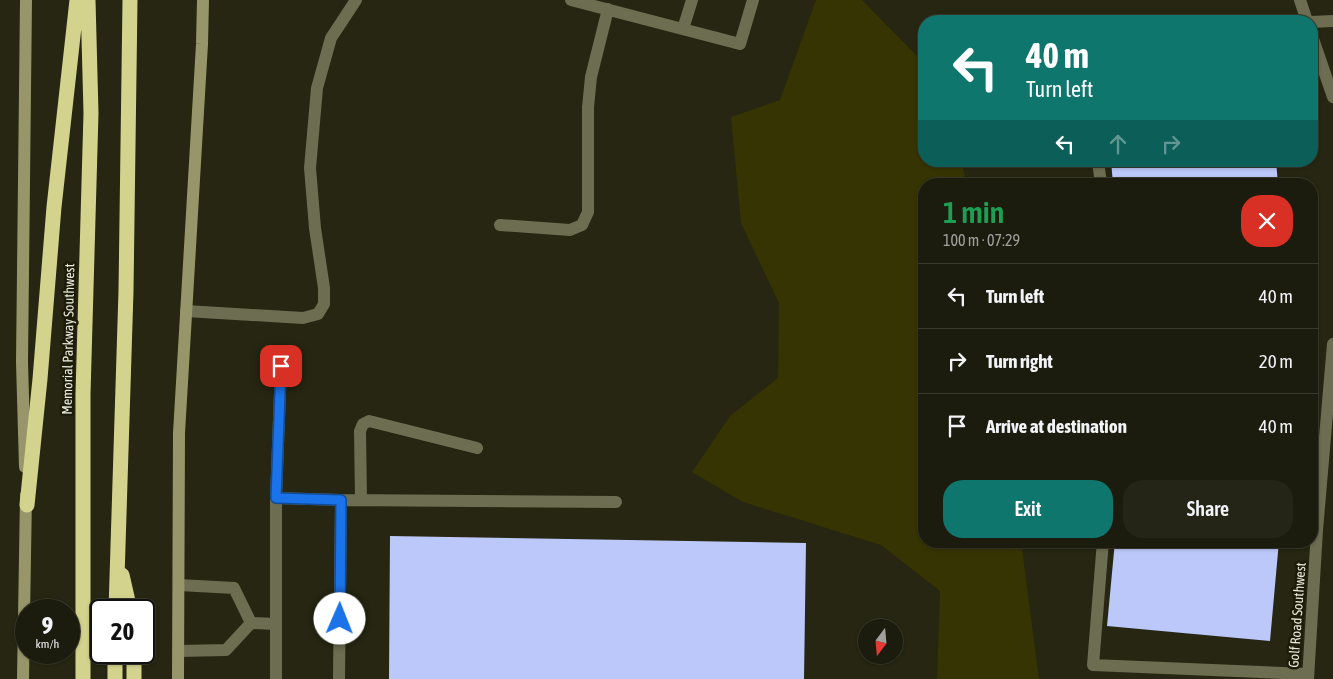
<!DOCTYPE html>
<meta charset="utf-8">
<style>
:root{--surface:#1c1c0e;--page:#252517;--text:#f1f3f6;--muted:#a0a19e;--line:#3a3a2e;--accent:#0f766e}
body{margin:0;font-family:"Asap Condensed",sans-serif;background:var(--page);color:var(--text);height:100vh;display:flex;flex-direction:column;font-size:19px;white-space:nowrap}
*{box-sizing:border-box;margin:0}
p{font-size:16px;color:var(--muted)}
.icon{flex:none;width:28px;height:28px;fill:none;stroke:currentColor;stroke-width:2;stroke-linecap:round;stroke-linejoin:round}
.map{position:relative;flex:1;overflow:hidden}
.side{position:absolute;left:918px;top:178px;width:400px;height:370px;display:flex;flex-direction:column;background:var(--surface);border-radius:20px;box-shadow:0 1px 4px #0004,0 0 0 1px var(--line)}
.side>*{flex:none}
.guide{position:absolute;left:918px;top:15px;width:400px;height:152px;border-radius:20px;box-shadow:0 1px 4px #0004,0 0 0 1px var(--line);background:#0f766e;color:#fff;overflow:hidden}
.needle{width:32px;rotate:196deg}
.buttons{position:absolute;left:858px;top:619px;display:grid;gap:10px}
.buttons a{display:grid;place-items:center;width:45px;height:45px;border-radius:50%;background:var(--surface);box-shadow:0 1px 4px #0004,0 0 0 1px var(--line);font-size:25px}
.speed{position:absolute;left:15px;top:599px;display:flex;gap:10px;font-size:25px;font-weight:700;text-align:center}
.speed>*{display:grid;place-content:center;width:65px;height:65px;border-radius:50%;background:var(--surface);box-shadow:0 1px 4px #0004,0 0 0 1px var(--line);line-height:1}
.speed small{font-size:12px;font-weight:400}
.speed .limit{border:2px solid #111;border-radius:8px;background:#fff;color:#111}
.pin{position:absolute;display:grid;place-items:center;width:42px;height:42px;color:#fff;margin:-21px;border-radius:10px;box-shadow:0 2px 8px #0006}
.me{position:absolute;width:55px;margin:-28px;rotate:1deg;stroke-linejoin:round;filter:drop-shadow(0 0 4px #0008)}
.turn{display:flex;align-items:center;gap:18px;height:105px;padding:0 25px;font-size:22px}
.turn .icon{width:65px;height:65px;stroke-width:2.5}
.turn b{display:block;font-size:35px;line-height:42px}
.lanes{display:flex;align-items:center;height:48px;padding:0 25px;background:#0003;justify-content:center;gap:25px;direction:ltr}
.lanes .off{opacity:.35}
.round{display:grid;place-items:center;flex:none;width:52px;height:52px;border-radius:20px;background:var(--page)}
.summary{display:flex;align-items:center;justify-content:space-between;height:85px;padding:0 25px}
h1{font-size:30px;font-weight:600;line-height:38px;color:#1e9e55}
.primary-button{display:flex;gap:10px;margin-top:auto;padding:10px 25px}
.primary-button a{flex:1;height:58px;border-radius:20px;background:var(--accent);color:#fff;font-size:20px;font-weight:600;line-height:58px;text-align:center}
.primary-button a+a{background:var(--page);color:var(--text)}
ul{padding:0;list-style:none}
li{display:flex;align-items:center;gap:15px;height:65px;padding:0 25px;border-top:1px solid var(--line)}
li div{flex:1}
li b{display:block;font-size:19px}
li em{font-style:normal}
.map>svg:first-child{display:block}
.green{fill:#363402}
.building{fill:#bcc8fa}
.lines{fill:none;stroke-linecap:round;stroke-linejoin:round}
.lane{stroke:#6d6d52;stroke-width:12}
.street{stroke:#6d6d52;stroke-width:12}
.secondary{stroke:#97966a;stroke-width:12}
.highway{stroke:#d4d38d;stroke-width:15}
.route-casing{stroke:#114b97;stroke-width:12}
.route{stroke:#1a73e8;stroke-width:9}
.labels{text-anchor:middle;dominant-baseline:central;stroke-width:5;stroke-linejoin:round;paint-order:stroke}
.street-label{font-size:14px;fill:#eaeade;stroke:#1d1c09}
</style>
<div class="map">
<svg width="1333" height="679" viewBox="0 0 1333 679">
<rect width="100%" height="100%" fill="#262612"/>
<path class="green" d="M816 0H862L924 63V161H962L966 184H924V541H1021L1039 679H937L940 591 881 545 743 502 692 472 730 416 778 378 779 303 741 223 731 117 780 100Z"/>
<path class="building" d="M1111 161H1276L1278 184H1113Z
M390 536 806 543 804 679H389Z
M1115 541H1279L1270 641 1107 626Z"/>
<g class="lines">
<path class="lane" d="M571 0 740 44 753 0
M1311 22 1333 21
M683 29 692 0
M1098 161 1101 184
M500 225 570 230 582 225 588 212V107L591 77 608 9
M186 311 303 318 318 314 324 304V288L315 228 310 168 317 88 331 38 356 0
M276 498 281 366
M341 500 616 502
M361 500 360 431 363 424 369 421 477 448
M1103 541 1093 665 1308 674
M179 585 234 588 251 623
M179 651 226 650 251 623 276 624
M276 679V498L341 500 339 679"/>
<path class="street" d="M1300 0 1307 21
M1311 33 1333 97
M1308 679 1317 530 1333 344"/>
<path class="secondary" d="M25 467 22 362 26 0
M23 679 26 495
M178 679 179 433 202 44 203 0"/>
<path class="highway" d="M27 505 40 379 54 207 77 0
M122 575 130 610
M116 610 126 291 130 0
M134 652V679
M83 679V394L91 113 88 0
M115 679V652"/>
</g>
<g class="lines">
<g class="route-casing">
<path id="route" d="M281 366 276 498 341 500 340 619"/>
</g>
<use href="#route" class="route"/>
</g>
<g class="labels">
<g class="street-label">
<text transform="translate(68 339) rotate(-89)">Memorial Parkway Southwest</text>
<text transform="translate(1297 615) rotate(-86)">Golf Road Southwest</text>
</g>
</g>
</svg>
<div class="buttons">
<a><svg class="needle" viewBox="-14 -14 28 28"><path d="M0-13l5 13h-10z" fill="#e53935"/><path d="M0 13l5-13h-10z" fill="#a0a19e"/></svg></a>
</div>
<div class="speed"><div>9<small>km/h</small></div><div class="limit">20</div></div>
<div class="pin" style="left:281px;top:366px;background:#d93025"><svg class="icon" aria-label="arrive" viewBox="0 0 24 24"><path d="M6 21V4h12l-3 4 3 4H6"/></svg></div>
<svg class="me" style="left:340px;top:619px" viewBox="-20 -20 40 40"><circle r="19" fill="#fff"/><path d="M0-13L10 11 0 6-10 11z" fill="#1a73e8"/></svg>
<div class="guide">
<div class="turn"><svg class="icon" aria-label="left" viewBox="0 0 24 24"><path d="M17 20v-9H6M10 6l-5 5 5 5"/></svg><div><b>40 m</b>Turn left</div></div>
<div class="lanes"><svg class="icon" aria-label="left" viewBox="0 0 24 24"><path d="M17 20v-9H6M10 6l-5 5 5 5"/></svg><svg class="icon off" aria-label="ahead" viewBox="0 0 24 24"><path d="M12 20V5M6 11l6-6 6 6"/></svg><svg class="icon off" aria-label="right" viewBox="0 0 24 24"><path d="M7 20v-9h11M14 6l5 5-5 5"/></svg></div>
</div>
<section class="side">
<div class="summary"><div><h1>1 min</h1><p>100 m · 07:29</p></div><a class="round" style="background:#d93025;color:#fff"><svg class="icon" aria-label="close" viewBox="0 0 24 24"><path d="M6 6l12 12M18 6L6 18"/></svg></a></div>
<ul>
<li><svg class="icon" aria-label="left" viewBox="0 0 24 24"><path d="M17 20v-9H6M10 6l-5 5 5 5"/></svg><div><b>Turn left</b></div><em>40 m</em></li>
<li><svg class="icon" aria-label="right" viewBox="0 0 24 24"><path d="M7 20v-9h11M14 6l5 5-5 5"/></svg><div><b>Turn right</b></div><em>20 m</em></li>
<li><svg class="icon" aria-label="arrive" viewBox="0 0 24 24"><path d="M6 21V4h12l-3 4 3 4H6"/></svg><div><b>Arrive at destination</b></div><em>40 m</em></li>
</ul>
<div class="primary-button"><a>Exit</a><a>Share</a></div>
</section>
</div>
